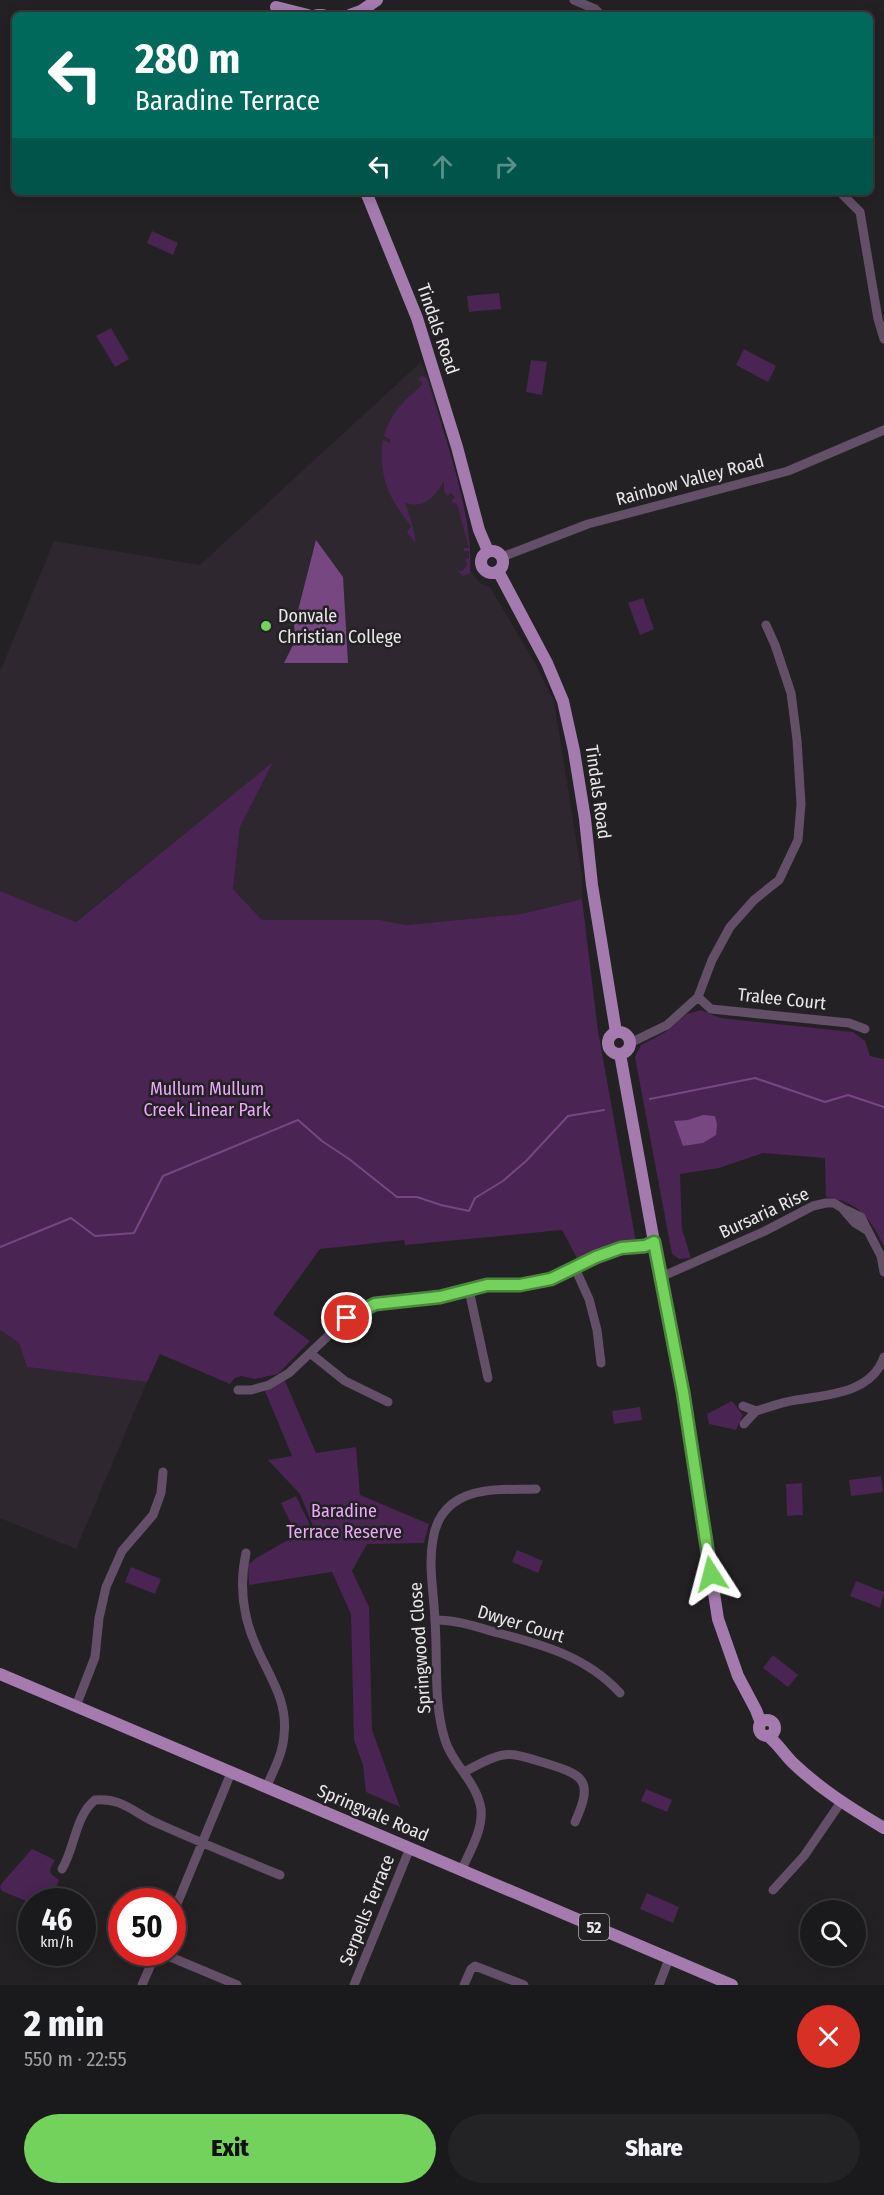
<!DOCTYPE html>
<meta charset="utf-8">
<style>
:root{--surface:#1a191b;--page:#232224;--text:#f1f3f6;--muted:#9fa0a3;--line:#38383a;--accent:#73d25c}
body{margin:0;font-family:"Fira Sans Condensed",sans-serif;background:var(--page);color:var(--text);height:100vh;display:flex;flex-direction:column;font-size:22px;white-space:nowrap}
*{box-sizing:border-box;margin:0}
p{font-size:20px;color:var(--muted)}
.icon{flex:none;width:33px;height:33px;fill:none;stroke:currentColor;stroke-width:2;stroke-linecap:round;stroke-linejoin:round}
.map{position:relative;height:1985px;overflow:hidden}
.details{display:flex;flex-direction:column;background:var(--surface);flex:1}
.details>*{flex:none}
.top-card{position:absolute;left:12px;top:12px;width:861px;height:183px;border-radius:9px;box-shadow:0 3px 15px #0003,0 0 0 2px var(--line);background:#00695c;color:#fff;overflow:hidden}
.controls{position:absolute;left:800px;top:1900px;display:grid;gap:12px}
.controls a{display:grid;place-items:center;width:66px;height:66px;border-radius:50%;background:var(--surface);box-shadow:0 3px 15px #0003,0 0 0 2px var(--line);font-size:30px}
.speed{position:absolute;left:18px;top:1888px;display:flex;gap:12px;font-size:30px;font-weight:700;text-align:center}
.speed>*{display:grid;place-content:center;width:78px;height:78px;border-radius:50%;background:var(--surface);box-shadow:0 3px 15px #0003,0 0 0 2px var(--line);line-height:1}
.speed small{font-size:15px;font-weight:400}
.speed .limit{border:9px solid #d22;background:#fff;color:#111}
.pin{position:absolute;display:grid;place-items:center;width:51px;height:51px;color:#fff;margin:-26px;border:3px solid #fff;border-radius:50%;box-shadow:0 2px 6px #0007}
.me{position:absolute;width:66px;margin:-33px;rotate:351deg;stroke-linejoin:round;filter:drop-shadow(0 0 4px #0008)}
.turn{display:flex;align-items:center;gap:21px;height:126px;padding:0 24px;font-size:27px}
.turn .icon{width:78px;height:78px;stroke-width:2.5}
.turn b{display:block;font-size:42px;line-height:51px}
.lanes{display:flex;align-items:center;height:57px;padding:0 24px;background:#0003;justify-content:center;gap:30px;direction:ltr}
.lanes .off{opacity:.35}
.round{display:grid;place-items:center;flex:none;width:63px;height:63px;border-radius:32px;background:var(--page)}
.headline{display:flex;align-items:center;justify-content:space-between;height:102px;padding:0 24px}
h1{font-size:36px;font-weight:800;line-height:45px}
.cta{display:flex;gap:12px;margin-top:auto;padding:12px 24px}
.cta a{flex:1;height:69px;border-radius:36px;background:var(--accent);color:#111;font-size:24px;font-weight:800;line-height:69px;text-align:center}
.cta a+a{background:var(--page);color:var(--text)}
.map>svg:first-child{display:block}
.built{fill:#2e272f}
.green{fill:#4a2453}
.water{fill:#764781}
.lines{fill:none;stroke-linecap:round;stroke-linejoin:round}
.stream{stroke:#764781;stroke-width:2}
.minor{stroke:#634f68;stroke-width:9}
.major{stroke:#a57baf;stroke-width:12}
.route-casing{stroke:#4b883c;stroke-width:15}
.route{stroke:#73d25c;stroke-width:10}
.poi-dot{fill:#73d25c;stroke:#232124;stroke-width:2}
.labels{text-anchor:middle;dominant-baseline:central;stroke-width:5;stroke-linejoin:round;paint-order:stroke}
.shield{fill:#232124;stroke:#aeacae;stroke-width:1.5}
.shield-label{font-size:16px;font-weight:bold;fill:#e9e7e9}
.street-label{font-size:18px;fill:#e9e7e9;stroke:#232124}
.poi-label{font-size:18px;fill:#e9e7e9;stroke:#232124;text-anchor:start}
.park-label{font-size:18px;fill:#eca8fc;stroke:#232124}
</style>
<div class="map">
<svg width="884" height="1985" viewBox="0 0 884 1985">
<rect width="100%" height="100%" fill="#232124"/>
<path class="built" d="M421 362 430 383 450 452 470 549 467 567 480 583 490 587 536 665 554 702 582 876V899L521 914 406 925 380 920H262L233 889 240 827 271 764 75 922 0 891V672L54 541 200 565Z
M0 1330 19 1343 27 1367 147 1382 76 1549 0 1518Z"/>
<path class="green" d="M152 231 178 243 173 255 147 243Z
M499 293 501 309 469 312 467 296Z
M111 328 129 359 115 367 96 336Z
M744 349 776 366 768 382 736 365Z
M531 360 547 362 542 395 526 392Z
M422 376 427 378 431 391C447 444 474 518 470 573L463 576 457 571H462L467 565 465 559 469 558V551H464V548H469L457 504 451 502 455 497 451 493 447 496 444 491V480C437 495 423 511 405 502 410 516 414 530 416 544L407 532 411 526C389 498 380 481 382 445L383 440 390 443 391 440 384 436C392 411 403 402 422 385V382L418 380Z
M643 598 654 629 640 635 628 603Z
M273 762 240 827 233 889 262 920H380L406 925 521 914 582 899 598 1031 636 1242 579 1262 562 1230 405 1245 404 1240 320 1249 273 1314 310 1341 278 1374 255 1379 241 1376 235 1378 230 1384 160 1354 147 1382 27 1367 19 1343 0 1330V891L76 922Z
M701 1010 720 1018 853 1032 865 1041 870 1056 884 1059V1246C870 1218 859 1202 826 1197L825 1158 763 1153 719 1168 680 1174 682 1229 691 1258 679 1259 672 1254 635 1057 641 1045 664 1033 687 1014Z
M285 1381 316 1453 356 1447 360 1495 429 1524 424 1543 367 1544 352 1571 369 1607 372 1730 400 1807 366 1792 363 1765 354 1740 351 1614 332 1572 249 1585 248 1565 256 1558 313 1526 300 1494 268 1460 292 1456 265 1391Z
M732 1401 743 1415 736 1430 709 1424 707 1414Z
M640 1407 642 1420 614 1424 612 1411Z
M881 1476 883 1492 851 1496 849 1480Z
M802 1483 803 1515 787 1516 786 1484Z
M296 1496 310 1525 295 1532 281 1503Z
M517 1550 543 1561 538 1573 512 1562Z
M131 1567 161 1579 155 1594 125 1582Z
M856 1581 884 1592 880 1608 850 1596Z
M773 1655 798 1675 788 1687 763 1668Z
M646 1789 672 1800 667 1812 641 1801Z
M32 1849 55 1860 50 1869 51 1874 59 1880 51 1902 31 1903 2 1891 0 1887 2 1883Z
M647 1893 679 1907 673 1923 640 1909Z"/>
<path class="water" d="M316 540 343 577 348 663H284L296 639 294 626Z
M703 1115 715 1116 717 1124 716 1135 703 1143 683 1146 674 1121 688 1120Z"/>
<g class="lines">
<path class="stream" d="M650 1099 755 1078 825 1102 848 1095 884 1107
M0 1247 71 1218 95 1236 134 1233 163 1176 298 1120 322 1141 349 1159 397 1197H417L441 1205 469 1211 475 1198 503 1181 526 1161 568 1116 604 1110"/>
<path class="minor" d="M574 0 595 9 601 15
M840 192 860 212 878 319 884 339
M502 557 588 524 788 471 884 430
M698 997 711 1009 849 1023 865 1029
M630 1043 667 1025 698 997 712 960 730 927 754 900 779 880 798 840 801 804 797 740 791 693 775 645 766 625
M844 1209 861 1217 868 1231
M575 1268 589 1299 597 1330 601 1363
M661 1277 765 1231 813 1206 826 1203H834L842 1208 855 1223 868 1231 881 1256 884 1272
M469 1290 488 1378
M310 1353 345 1381 388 1402
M238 1390H251L269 1385 289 1373 347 1318 375 1304 440 1297 487 1285H520L551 1279 596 1257 621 1248 645 1246 654 1242
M743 1406 756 1411 744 1424
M756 1411C769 1407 783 1402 796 1400 828 1395 872 1393 884 1357
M246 1553C239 1585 243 1618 257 1648 270 1678 288 1701 284 1735 283 1754 273 1771 266 1788
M435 1620C457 1620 477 1627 498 1633 544 1645 587 1657 620 1693
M76 1706 95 1657 99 1618 106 1587 122 1551 153 1515 161 1493 163 1472
M464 1772C476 1766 490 1757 503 1755 517 1753 531 1759 545 1763 584 1775 594 1780 575 1822
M62 1869C75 1848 75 1816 95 1800 123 1797 136 1815 159 1824 199 1842 239 1858 280 1875
M462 1869C470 1851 483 1830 481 1809 477 1782 452 1764 445 1740 433 1702 438 1660 435 1621 434 1594 428 1566 433 1539 435 1526 441 1513 452 1504 475 1486 509 1490 536 1489
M773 1890 804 1856 841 1802
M172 1916 231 1773
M161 1953 237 1985
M142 1985 156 1953
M354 1985 410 1848
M464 1985 471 1969 475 1966 524 1985
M659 1985 669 1959"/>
<path class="major" d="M276 7 308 15
M317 15H323
M350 15 361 11 377 0
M366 192 417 318 457 447 479 530 488 551
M481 562a11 11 0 1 1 22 0a11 11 0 1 1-22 0Z
M498 571 547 663 563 701 574 751 585 819 592 885 616 1032
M608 1043a11 11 0 1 1 22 0a11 11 0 1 1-22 0Z
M620 1054 654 1242 683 1392 718 1619 738 1676 756 1710 761 1723
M0 1674 732 1985
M759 1728a8 8 0 1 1 16 0a8 8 0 1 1-16 0Z
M768 1736C778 1744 784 1754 793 1763 820 1789 852 1809 884 1828"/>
</g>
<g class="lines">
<g class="route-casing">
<path id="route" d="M347 1318 375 1304 440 1297 487 1285H520L551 1279 596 1257 621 1248 645 1246 654 1242 683 1392 711 1574"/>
</g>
<use href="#route" class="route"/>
</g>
<circle class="poi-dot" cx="266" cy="626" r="6"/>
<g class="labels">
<rect class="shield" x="579" y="1914" width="30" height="26" rx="4.5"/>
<g class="shield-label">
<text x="594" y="1927">52</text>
</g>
<g class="street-label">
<text transform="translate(438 329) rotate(71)">Tindals Road</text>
<text transform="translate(690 480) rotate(-15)">Rainbow Valley Road</text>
<text transform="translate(598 792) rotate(82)">Tindals Road</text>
<text transform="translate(782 999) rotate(6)">Tralee Court</text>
<text transform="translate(764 1213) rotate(-25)">Bursaria Rise</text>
<text transform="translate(521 1624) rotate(17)">Dwyer Court</text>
<text transform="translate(420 1648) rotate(-94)">Springwood Close</text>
<text transform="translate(373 1813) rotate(23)">Springvale Road</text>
<text transform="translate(367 1910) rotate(-68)">Serpells Terrace</text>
</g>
<g class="poi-label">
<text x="278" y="616">Donvale<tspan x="278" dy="21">Christian College</tspan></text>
</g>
<g class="park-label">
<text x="207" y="1089">Mullum Mullum<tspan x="207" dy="21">Creek Linear Park</tspan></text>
<text x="344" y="1511">Baradine<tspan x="344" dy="21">Terrace Reserve</tspan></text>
</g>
</g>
</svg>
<div class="controls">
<a><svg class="icon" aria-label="search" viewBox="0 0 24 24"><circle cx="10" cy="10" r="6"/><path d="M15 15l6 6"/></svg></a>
</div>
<div class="speed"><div>46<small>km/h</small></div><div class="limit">50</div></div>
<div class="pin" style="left:347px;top:1318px;background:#d93025"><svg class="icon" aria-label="arrive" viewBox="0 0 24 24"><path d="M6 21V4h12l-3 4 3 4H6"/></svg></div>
<svg class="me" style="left:711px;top:1574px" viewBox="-20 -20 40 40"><path d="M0-17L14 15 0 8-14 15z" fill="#73d25c" stroke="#fff" stroke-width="4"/></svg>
<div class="top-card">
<div class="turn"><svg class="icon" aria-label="left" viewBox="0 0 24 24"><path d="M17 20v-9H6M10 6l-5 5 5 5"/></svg><div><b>280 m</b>Baradine Terrace</div></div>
<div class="lanes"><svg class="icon" aria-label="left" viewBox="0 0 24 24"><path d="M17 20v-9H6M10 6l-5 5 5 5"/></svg><svg class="icon off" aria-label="ahead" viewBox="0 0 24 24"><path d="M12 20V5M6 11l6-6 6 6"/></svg><svg class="icon off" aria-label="right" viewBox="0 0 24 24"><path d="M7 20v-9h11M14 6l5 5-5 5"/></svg></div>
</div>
</div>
<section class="details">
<div class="headline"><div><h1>2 min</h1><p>550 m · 22:55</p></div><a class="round" style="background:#d93025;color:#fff"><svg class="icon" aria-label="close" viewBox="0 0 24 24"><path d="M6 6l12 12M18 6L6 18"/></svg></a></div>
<div class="cta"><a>Exit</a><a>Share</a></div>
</section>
